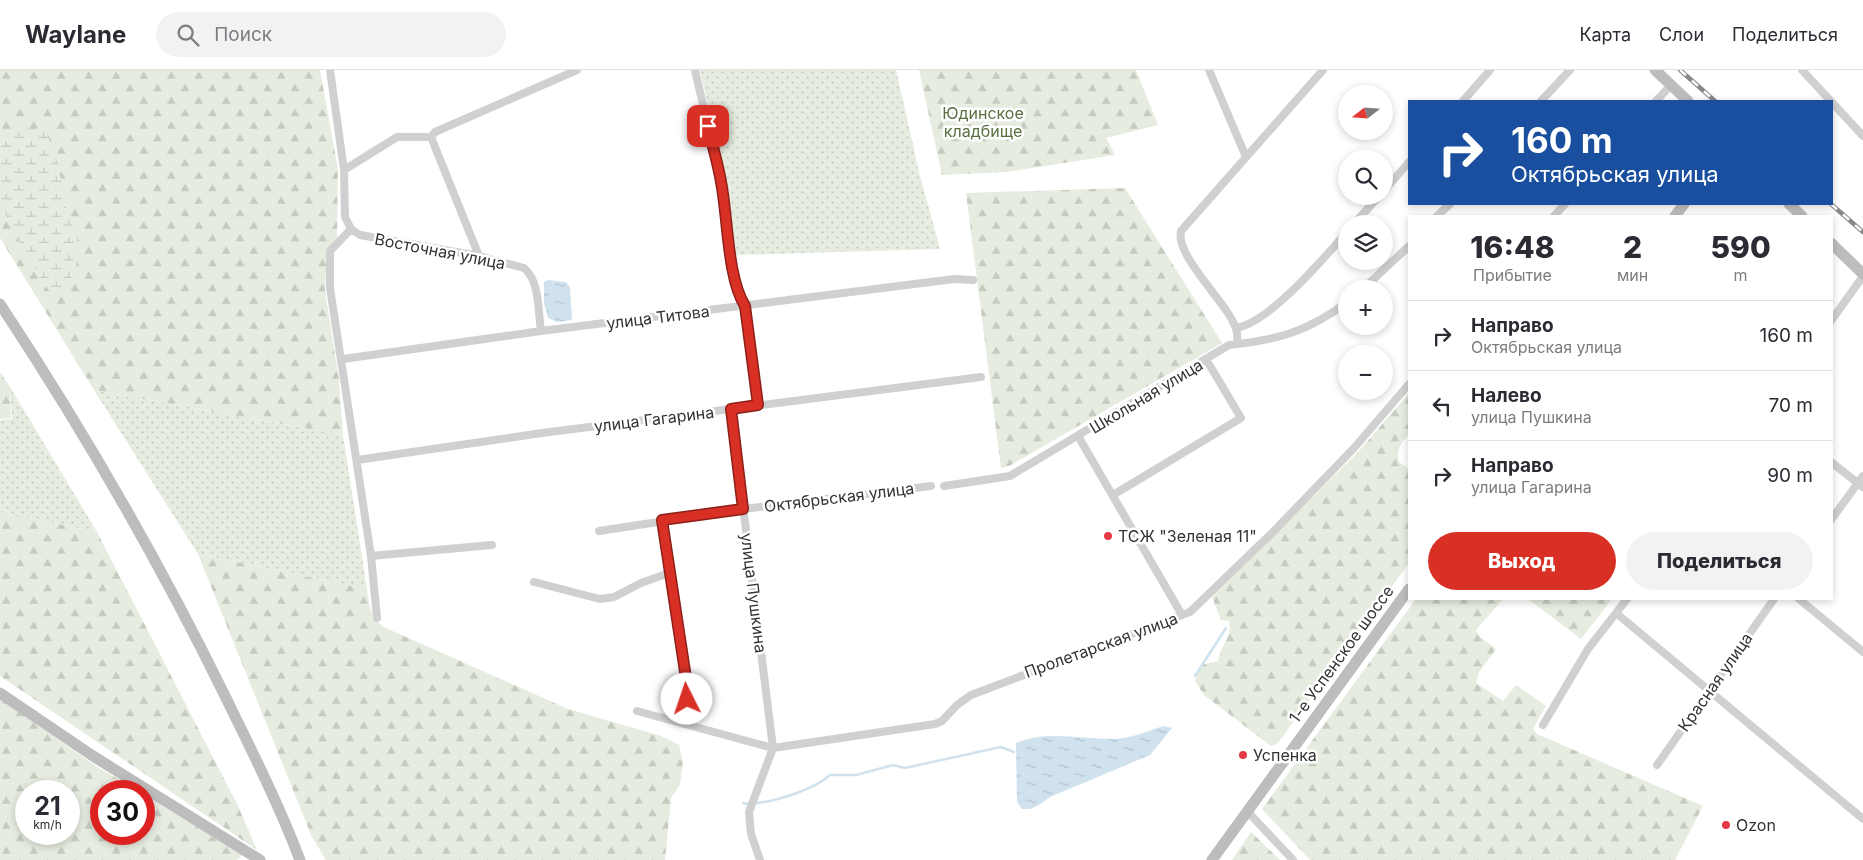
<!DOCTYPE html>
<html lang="ru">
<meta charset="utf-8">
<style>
:root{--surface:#fff;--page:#f2f2f3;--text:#2b2b33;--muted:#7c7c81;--line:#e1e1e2;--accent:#d93025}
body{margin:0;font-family:Inter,sans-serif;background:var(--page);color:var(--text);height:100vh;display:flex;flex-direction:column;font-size:19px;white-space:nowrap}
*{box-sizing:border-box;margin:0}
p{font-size:16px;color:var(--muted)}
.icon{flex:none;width:28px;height:28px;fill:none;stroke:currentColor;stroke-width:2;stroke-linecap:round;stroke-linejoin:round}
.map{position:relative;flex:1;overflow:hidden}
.side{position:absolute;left:1408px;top:145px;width:425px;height:385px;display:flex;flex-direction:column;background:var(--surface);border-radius:0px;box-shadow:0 2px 8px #0003}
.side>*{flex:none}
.top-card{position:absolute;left:1408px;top:30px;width:425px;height:105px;border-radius:0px;box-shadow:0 2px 8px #0003;background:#1a4fa0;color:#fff;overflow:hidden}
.needle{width:32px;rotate:253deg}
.fabs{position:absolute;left:1338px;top:15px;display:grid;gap:10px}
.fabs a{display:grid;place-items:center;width:55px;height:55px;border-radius:50%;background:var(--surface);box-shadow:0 2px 8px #0003;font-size:25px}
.speed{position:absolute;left:15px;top:710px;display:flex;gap:10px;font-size:25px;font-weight:700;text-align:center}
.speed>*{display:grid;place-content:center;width:65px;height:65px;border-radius:50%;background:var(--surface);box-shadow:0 2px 8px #0003;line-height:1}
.speed small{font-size:12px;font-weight:400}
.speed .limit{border:8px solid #d22;background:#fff;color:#111}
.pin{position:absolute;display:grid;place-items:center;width:42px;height:42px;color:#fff;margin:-21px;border-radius:10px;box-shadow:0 2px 8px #0006}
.me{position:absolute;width:55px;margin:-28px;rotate:356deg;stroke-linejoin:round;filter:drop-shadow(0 0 4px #0008)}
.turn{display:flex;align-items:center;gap:18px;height:105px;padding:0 20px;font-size:22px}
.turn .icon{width:65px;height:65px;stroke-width:2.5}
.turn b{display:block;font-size:35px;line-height:42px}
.eta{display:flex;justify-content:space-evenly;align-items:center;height:85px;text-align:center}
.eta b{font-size:30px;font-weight:800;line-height:35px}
.action{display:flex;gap:10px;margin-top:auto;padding:10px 20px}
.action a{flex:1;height:58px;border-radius:30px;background:var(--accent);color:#fff;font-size:20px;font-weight:800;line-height:58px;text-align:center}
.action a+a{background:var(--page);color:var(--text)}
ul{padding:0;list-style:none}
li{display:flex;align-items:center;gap:15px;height:70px;padding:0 20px;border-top:1px solid var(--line)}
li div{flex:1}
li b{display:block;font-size:19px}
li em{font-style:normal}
header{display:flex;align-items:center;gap:30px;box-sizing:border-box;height:70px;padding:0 25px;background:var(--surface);border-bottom:1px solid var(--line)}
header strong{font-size:24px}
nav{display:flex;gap:28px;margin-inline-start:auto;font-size:18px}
.search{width:350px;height:45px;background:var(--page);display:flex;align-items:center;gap:12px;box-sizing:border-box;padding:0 18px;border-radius:28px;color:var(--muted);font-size:19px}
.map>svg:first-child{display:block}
.grass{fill:url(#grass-dots)}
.forest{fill:url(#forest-firs);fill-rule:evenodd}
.wetland{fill:url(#wetland-marsh)}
.water{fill:url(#water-ripples)}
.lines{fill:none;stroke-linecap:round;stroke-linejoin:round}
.stream{stroke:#cfe2ee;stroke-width:2.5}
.street{stroke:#d0d0d0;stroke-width:8}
.secondary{stroke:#bdbdbd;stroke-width:11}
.rail-casing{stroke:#888;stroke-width:4.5}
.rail{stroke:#fff;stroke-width:2.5;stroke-dasharray:8;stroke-linecap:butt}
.route-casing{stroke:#8d1f18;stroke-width:12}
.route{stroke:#d93025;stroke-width:9}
.poi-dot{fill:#e63946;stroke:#fff;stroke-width:2}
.labels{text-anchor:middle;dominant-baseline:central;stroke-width:5;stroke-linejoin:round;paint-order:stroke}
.park-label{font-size:16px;fill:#56703f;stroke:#fff}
.street-label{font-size:16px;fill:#333;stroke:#fff}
.poi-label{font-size:16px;fill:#333;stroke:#fff;text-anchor:start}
</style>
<header>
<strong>Waylane</strong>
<div class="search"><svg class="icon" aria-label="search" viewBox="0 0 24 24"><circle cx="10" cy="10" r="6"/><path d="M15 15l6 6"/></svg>Поиск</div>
<nav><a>Карта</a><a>Слои</a><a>Поделиться</a></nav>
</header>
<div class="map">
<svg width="1863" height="790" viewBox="0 0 1863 790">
<defs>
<pattern id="grass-dots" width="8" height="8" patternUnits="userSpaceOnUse" patternTransform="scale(1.25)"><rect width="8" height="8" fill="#e6ecdf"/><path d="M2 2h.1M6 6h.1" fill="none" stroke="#c6cbc0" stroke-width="1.8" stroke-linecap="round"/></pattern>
<pattern id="forest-firs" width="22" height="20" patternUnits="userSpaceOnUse" patternTransform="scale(1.25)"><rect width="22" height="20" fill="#e6ecdf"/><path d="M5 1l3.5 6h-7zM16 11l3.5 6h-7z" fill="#c6cbc0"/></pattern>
<pattern id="wetland-marsh" width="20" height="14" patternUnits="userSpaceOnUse" patternTransform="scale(1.25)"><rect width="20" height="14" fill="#e6ecdf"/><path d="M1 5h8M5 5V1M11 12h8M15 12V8" fill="none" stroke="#c6cbc0"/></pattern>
<pattern id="water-ripples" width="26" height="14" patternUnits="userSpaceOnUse" patternTransform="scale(1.25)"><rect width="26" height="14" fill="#cfe2ee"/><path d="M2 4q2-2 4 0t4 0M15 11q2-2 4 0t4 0" fill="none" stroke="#b2c2cd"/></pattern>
</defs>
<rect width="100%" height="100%" fill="#fff"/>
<path class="grass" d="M700 0H896L920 106 940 179 735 185 726 112Z
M10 317 97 462 0 442V350L12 349Z
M94 320 343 365 367 519 198 484Z"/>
<path class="forest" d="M0 0H320L338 99 337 168 327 179 325 221 339 310 343 365 94 320 0 168Z
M919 0H1136L1158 55 1106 68 1115 85 1006 102 942 105Z
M1125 118 1222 273 1011 395 1001 398 966 123Z
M0 302 10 317 11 348 0 349Z
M1409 323V364C1401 374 1396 378 1399 392L1409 399V493L1278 673 1271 676 1204 625 1195 611 1201 595 1218 591C1220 576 1233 567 1229 551L1221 550 1212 527 1359 381Z
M0 442 97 462 238 736 257 780 0 606Z
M198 484 367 519C370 539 369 547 386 558L568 639 661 666 679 675 683 692 680 714 671 728 665 790H326L312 767Z
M1416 529H1503L1476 560 1479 566 1496 579 1479 602 1476 613 1503 631 1516 615 1546 636 1533 659 1537 664 1703 736 1675 790H1310L1262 739Z
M1528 529H1612L1581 569Z
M0 629 96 696 138 721H101V764H144V725L242 785 237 790H0ZM26 721H69V764H26Z
M1251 762 1280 790H1232Z"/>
<path class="wetland" d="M45 58 58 94 66 137 77 168 76 203 52 225 26 186 0 133V60Z"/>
<path class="water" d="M548 210 566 212 570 217 572 250 557 252 548 248 544 233V212Z
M1163 656 1172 658 1150 685 1050 727 1039 735 1030 739H1022L1017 732 1016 673C1046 660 1079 669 1111 669 1129 669 1146 662 1163 656Z"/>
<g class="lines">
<path class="stream" d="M1195 606 1226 558
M743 733 748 734
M757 733C777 731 815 719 830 705H856L893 695 905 698 1001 677 1014 682"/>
<path class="street" d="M330 0 344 100 345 147 351 159 360 165 479 186 524 198C540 211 538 242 541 261
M695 0C703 37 714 75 721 112 728 147 727 207 745 236L758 335
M1209 0 1246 87
M1802 0 1863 66
M1463 31 1490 0
M1541 31 1570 0
M1656 31 1671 15
M431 67 435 62 577 0
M431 67 479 186
M344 100 397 67H431
M1384 121 1409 92
M1437 146 1450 134
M1554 146 1565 134
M1354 154 1379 126
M351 159 330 181V218L371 486 377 548
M1363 219 1409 176
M1831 251 1863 206
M1236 258C1269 253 1324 188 1346 163
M1237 274C1237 269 1238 263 1236 259 1229 234 1175 187 1181 161L1323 0
M343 289 541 261 954 209 973 210
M731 339 773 678 749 742 751 764 760 790
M1078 366 1182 545
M357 390 542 363 981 307
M1831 392 1863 417
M944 416 1010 406 1229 275C1277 270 1307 262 1346 233
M1113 425 1241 348 1206 289
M662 450 686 608 687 629 684 654
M1831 450 1863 406
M599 461 743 439 931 416
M371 486 492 475
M534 512 600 529 614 527 641 513 669 503
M1799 529 1863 582
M1616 543 1863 749
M637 641 773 678 935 654 942 651 957 635 971 625 1190 542 1271 464 1354 378 1409 314
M1543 655 1588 579 1627 529
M1657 695 1774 529
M1247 741 1293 790"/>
<path class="secondary" d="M1655 0 1688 31
M1789 134 1802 146
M1675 146 1684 134
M1831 173 1863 204
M0 234C84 361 159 491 226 628 252 681 279 735 300 790
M0 623 93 686 260 790
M1212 790 1409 519"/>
<g class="rail-casing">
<path id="rail" d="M1680 0 1715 31
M1831 134 1863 162"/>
</g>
<use href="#rail" class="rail"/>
</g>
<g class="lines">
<g class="route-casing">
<path id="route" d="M687 629 686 608 662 450 743 439 731 339 758 335 745 236C727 207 728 147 721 112 718 93 712 75 708 56"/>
</g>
<use href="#route" class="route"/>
</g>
<g class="poi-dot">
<circle cx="1108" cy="466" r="5"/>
<circle cx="1243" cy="685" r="5"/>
<circle cx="1726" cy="755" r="5"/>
</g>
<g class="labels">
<g class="park-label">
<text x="983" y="43">Юдинское<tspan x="983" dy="18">кладбище</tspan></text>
</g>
<g class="street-label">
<text transform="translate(440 181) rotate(11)">Восточная улица</text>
<text transform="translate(658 247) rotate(-7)">улица Титова</text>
<text transform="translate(1146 326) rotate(-31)">Школьная улица</text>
<text transform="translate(654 349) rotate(-7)">улица Гагарина</text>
<text transform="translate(839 427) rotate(-7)">Октябрьская улица</text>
<text transform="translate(754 523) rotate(83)">улица Пушкина</text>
<text transform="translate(1101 575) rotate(-20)">Пролетарская улица</text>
<text transform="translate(1341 584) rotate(-54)">1-е Успенское шоссе</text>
<text transform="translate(1715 612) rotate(-55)">Красная улица</text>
</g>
<g class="poi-label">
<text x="1118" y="466">ТСЖ "Зеленая 11"</text>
<text x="1253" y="685">Успенка</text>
<text x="1736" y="755">Ozon</text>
</g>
</g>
</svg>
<div class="fabs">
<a><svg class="needle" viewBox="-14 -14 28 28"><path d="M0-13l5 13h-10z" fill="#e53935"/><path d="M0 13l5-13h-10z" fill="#7c7c81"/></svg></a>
<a><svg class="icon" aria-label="search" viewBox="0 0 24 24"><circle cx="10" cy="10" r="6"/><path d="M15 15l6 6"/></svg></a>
<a><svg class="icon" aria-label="layers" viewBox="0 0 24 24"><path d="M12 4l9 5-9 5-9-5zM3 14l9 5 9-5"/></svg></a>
<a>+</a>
<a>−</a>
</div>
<div class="speed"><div>21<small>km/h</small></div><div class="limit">30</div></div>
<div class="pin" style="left:708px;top:56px;background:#d93025"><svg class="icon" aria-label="arrive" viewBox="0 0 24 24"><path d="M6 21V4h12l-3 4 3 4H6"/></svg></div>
<svg class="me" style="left:687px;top:629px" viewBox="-20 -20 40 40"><circle r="19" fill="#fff"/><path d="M0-13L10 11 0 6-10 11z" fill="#d93025"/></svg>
<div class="top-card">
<div class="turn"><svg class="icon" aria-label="right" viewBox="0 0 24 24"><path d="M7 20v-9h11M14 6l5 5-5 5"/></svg><div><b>160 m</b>Октябрьская улица</div></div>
</div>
<section class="side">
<div class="eta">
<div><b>16:48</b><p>Прибытие</p></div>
<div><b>2</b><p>мин</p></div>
<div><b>590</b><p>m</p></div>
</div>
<ul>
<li><svg class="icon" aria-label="right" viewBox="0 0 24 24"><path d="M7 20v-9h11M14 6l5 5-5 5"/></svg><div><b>Направо</b><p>Октябрьская улица</p></div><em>160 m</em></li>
<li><svg class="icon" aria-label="left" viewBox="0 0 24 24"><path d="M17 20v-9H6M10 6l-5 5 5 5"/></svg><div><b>Налево</b><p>улица Пушкина</p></div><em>70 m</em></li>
<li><svg class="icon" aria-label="right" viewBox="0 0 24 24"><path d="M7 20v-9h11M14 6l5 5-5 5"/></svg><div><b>Направо</b><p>улица Гагарина</p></div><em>90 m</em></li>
</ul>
<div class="action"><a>Выход</a><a>Поделиться</a></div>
</section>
</div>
